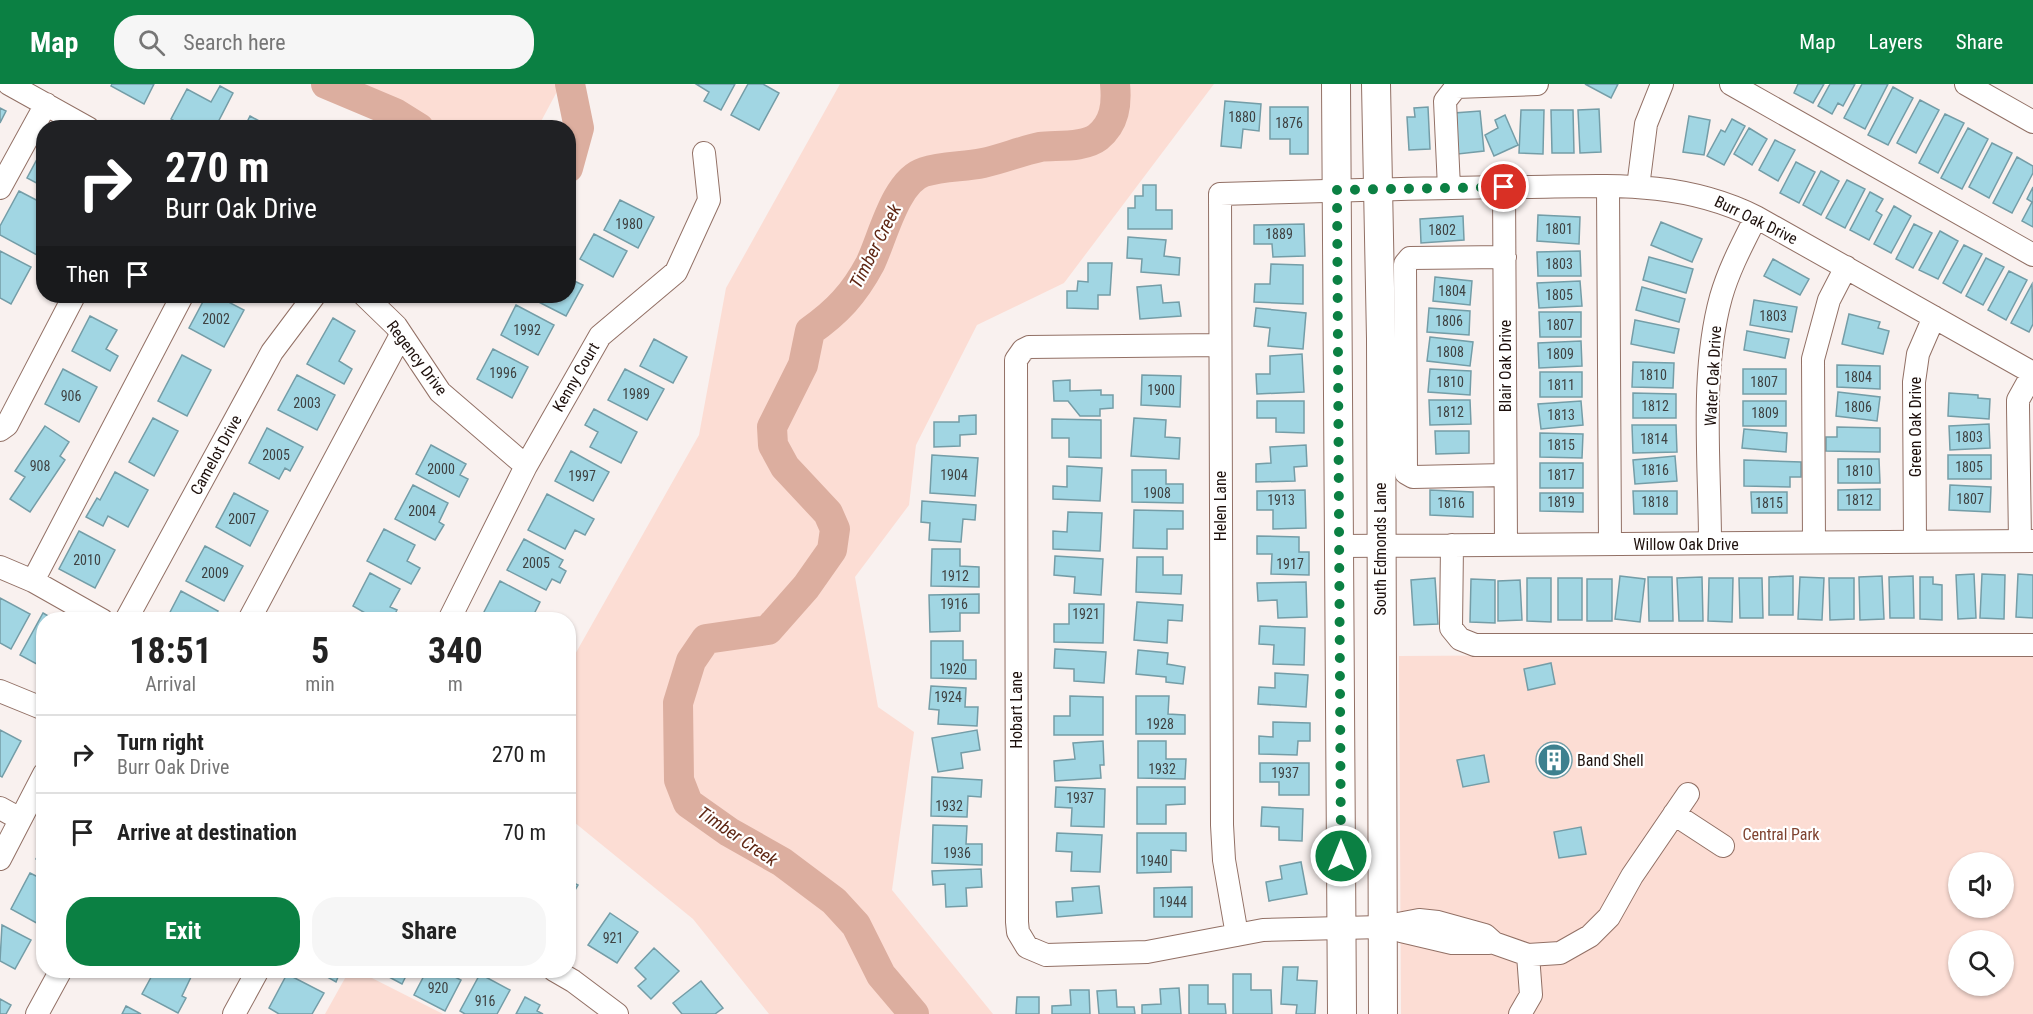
<!DOCTYPE html>
<style>
:root{--surface:#fff;--page:#f6f6f6;--text:#222;--muted:#767676;--line:#e0e0e0;--accent:#0b8043}
body{margin:0;font-family:"Roboto Condensed",sans-serif;background:var(--page);color:var(--text);height:100vh;display:flex;flex-direction:column;font-size:22px;white-space:nowrap}
*{box-sizing:border-box;margin:0}
p{font-size:20px;color:var(--muted)}
.icon{flex:none;width:33px;height:33px;fill:none;stroke:currentColor;stroke-width:2;stroke-linecap:round;stroke-linejoin:round}
.map{position:relative;flex:1;overflow:hidden}
.sheet{position:absolute;left:36px;top:528px;width:540px;height:366px;display:flex;flex-direction:column;background:var(--surface);border-radius:24px;box-shadow:0 2px 4px #0004}
.sheet>*{flex:none}
.banner{position:absolute;left:36px;top:36px;width:540px;height:183px;border-radius:24px;box-shadow:0 2px 4px #0004;background:#202124;color:#fff;overflow:hidden}
.fabs{position:absolute;left:1948px;top:768px;display:grid;gap:12px}
.fabs a{display:grid;place-items:center;width:66px;height:66px;border-radius:50%;background:var(--surface);box-shadow:0 2px 4px #0004;font-size:30px}
.pin{position:absolute;display:grid;place-items:center;width:51px;height:51px;color:#fff;margin:-26px;border:3px solid #fff;border-radius:50%;box-shadow:0 2px 6px #0007}
.me{position:absolute;width:66px;margin:-33px;rotate:0deg;stroke-linejoin:round;filter:drop-shadow(0 0 4px #0008)}
.turn{display:flex;align-items:center;gap:21px;height:126px;padding:0 30px;font-size:27px}
.turn .icon{width:78px;height:78px;stroke-width:2.5}
.turn b{display:block;font-size:42px;line-height:51px}
.then{display:flex;align-items:center;height:57px;padding:0 30px;background:#0003;gap:12px;font-size:22px}
.eta{display:flex;justify-content:space-evenly;align-items:center;height:102px;text-align:center}
.eta b{font-size:36px;font-weight:700;line-height:42px}
.primary-button{display:flex;gap:12px;margin-top:auto;padding:12px 30px}
.primary-button a{flex:1;height:69px;border-radius:24px;background:var(--accent);color:#fff;font-size:24px;font-weight:700;line-height:69px;text-align:center}
.primary-button a+a{background:var(--page);color:var(--text)}
ul{padding:0;list-style:none}
li{display:flex;align-items:center;gap:18px;height:78px;padding:0 30px;border-top:2px solid var(--line)}
li div{flex:1}
li b{display:block;font-size:22px}
li em{font-style:normal}
header{display:flex;align-items:center;gap:36px;box-sizing:border-box;height:84px;padding:0 30px;background:var(--accent);color:#fff}
header strong{font-size:28px}
nav{display:flex;gap:33px;margin-inline-start:auto;font-size:21px}
.search{width:420px;height:54px;background:var(--page);display:flex;align-items:center;gap:15px;box-sizing:border-box;padding:0 21px;border-radius:24px;color:var(--muted);font-size:22px}
.map>svg:first-child{display:block}
.green{fill:#fcddd4;fill-rule:evenodd}
.lines{fill:none;stroke-linecap:round;stroke-linejoin:round}
.river{stroke:#dcae9f;stroke-width:30}
.building{fill:#a1d6e3;stroke:#749da7;stroke-width:1.5}
.minor-casing{stroke:#927065;stroke-width:24}
.major-casing{stroke:#927065;stroke-width:30}
.minor{stroke:#fff;stroke-width:22}
.major{stroke:#fff;stroke-width:28}
.route{stroke:#0b8043;stroke-width:10;stroke-dasharray:0 18}
.labels{text-anchor:middle;dominant-baseline:central;stroke-width:4.5;stroke-linejoin:round;paint-order:stroke}
.number-label{font-size:14px;fill:#3f4242}
.street-label{font-size:16px;fill:#1e110d;stroke:#fff}
.poi-label{font-size:16px;fill:#1e110d;stroke:#fff;text-anchor:start}
.park-label{font-size:16px;fill:#7f4330;stroke:#fff}
.water-label{font-size:18px;font-style:italic;fill:#5f2714;stroke:#fff}
</style>
<header>
<strong>Map</strong>
<div class="search"><svg class="icon" aria-label="search" viewBox="0 0 24 24"><circle cx="10" cy="10" r="6"/><path d="M15 15l6 6"/></svg>Search here</div>
<nav><a>Map</a><a>Layers</a><a>Share</a></nav>
</header>
<div class="map">
<svg width="2033" height="930" viewBox="0 0 2033 930">
<rect width="100%" height="100%" fill="#f9f1ef"/>
<path class="green" d="M360 0H561L538 43H439L417 28Z
M840 0H1214L1064 199 977 241 916 361 909 421 855 493 878 623 914 648 892 806 993 930H769L693 835 569 734V581L699 351 726 204Z
M2033 568V930H1401L1399 572ZM1959 778H2004V824H1959ZM1959 856H2004V902H1959Z
M349 887H358L443 930H325Z"/>
<g class="lines">
<path class="river" d="M326 0 395 29 419 44
M568 84 579 44 570 0
M914 930 881 891 856 841 834 817 782 778 729 748 688 719 679 696 678 619 691 577 706 555 768 546 806 503 832 466 835 445 828 429 785 383 773 361 772 343 803 281 810 247C837 228 854 210 870 180 882 156 895 97 924 88 943 82 964 83 983 79 1002 75 1021 67 1040 63 1057 61 1084 64 1098 53 1115 39 1117 20 1115 0"/>
</g>
<path class="building" d="M112 0H154L144 20 111 2Z
M696 0H735L721 26 704 17 709 8Z
M748 0H763L779 9 759 46 731 31Z
M1585 0H1618L1611 14Z
M1798 0H1824L1813 19 1794 9Z
M1830 0H1855L1843 22 1838 19 1832 30 1818 22Z
M1862 0H1888L1865 45 1844 34Z
M220 2 233 9 215 44H186L171 35 187 5 211 18Z
M1893 3 1913 14 1888 61 1868 51Z
M1920 16 1939 26 1916 69 1897 59Z
M1225 17 1261 20 1259 47 1243 45 1241 64 1221 62Z
M1270 23H1308V70H1290V55H1270Z
M1428 23 1430 65 1409 66 1407 33H1415L1414 24Z
M0 24 6 27 0 39Z
M1599 25 1601 68 1580 69 1578 26Z
M1521 26H1544L1543 70 1519 69Z
M1551 26H1573L1574 69H1552Z
M1480 27 1484 67 1458 70 1454 29Z
M1945 30 1964 39 1938 89 1919 79Z
M1505 31 1518 61 1494 72 1485 51 1498 44 1495 36Z
M250 32 272 44H244Z
M1689 32 1710 36 1704 71 1683 68Z
M1732 35 1745 42 1724 81 1707 72 1721 46 1725 48Z
M1749 44 1767 55 1752 81 1734 70Z
M1968 44 1988 55 1962 105 1941 94Z
M1775 56 1795 66 1778 97 1759 86Z
M1992 59 2012 69 1989 114 1969 103Z
M44 62V103L27 94Z
M2017 73 2033 82V89L2012 129 1993 119Z
M1796 78 1815 88 1799 119 1780 109Z
M1821 87 1839 97 1821 131 1803 121Z
M1847 96 1865 105 1845 144 1826 134Z
M1143 101H1156V126H1172V145H1128V124H1135V112H1143Z
M2033 103V143L2022 137 2032 118 2027 115Z
M19 107 44 120V159L37 171 0 151V142Z
M1870 108 1883 115 1876 127 1882 131 1869 156 1850 146Z
M620 116 654 133 638 164 604 146Z
M1894 122 1911 132 1891 169 1874 160Z
M1538 131 1580 133 1579 160 1537 157Z
M1463 132 1464 156 1421 159 1420 135Z
M1661 138 1702 155 1692 178 1651 161Z
M1304 140 1305 172 1273 173 1272 160H1254V141Z
M1914 140 1932 149 1913 184 1896 175Z
M1940 147 1958 157 1938 195 1919 186Z
M594 150 627 167 613 193 580 175Z
M1128 153 1166 156 1164 172 1180 174 1179 191 1141 188 1142 175 1127 174Z
M1964 161 1982 170 1961 209 1943 199Z
M0 167 31 183 11 220 0 214Z
M1580 167 1581 192H1538L1537 168Z
M1649 173 1693 185 1686 209 1643 196Z
M1986 174 2004 183 1983 221 1966 212Z
M1773 175 1809 195 1800 211 1764 192Z
M1088 179H1112L1110 211H1098V225L1067 224V207H1077L1078 197 1088 198Z
M1271 180 1303 181V220L1254 218 1255 200H1270Z
M2009 187 2027 196 2006 236 1988 226Z
M1435 193 1472 197 1470 221 1433 217Z
M568 194 583 201 566 232 527 212H568Z
M1580 197 1582 222 1539 224 1537 199Z
M2032 200 2033 240 2029 248 2011 239Z
M1161 201 1163 219 1179 218 1181 232 1140 235 1137 203Z
M1642 203 1685 215 1679 238 1636 226Z
M134 212H149L146 218Z
M206 212H217L244 226 224 263 189 244Z
M1754 216 1797 223 1792 248 1750 241Z
M516 221 554 241 538 271 501 251Z
M1256 224 1306 229 1303 265 1268 262 1270 244 1254 242Z
M1429 224 1470 227 1469 251 1427 248Z
M1539 228H1581V253H1540Z
M1849 230 1880 238 1878 244 1889 247 1883 270 1842 260Z
M90 232 117 246 106 265 118 272 110 287 72 267Z
M333 234 355 247 339 277 352 285 344 300 307 280Z
M1635 236 1679 245 1674 269 1631 260Z
M1747 247 1789 255 1785 274 1744 266Z
M1430 253 1473 258 1470 282 1427 277Z
M654 255 687 273 673 299 640 282Z
M1581 257 1582 282 1539 284 1538 259Z
M493 265 528 283 512 314 477 295Z
M1302 270 1304 308 1257 310 1256 290H1270V272Z
M182 271 211 286 187 332 158 317Z
M1633 278 1674 279 1673 304 1632 303Z
M1837 281 1880 282V305L1837 303Z
M63 285 97 303 79 338 45 320Z
M625 285 664 305 647 336 608 316Z
M1430 285 1471 287 1470 311 1428 308Z
M1743 285H1786V310H1743Z
M1540 288H1582V313H1540Z
M297 291 335 311 317 346 278 326Z
M1142 291 1181 292 1180 323 1141 321Z
M1070 296V307L1101 306V311H1113V324L1100 325V332H1080L1068 317H1054L1053 297Z
M1838 308 1880 313 1877 337 1836 332Z
M1633 309 1676 310V334H1633Z
M1949 309 1978 311V314L1990 315 1989 335 1948 332Z
M1429 316H1470L1471 340 1430 341Z
M1257 317H1304V349L1276 348V334H1257Z
M1581 317 1583 341 1541 345 1538 320Z
M1743 317H1786V342H1743Z
M594 325 637 348 621 379 590 363 598 348 585 341Z
M976 331V350L960 351V362L934 363V338H959V332Z
M153 334 178 347 154 392 129 378Z
M1134 334 1166 336 1165 353 1180 354 1179 375 1131 372Z
M1052 335 1101 336V374L1069 373V354H1052Z
M1989 340 1990 364 1950 366 1949 342Z
M1632 341H1676L1677 368 1633 369Z
M45 342 69 358 60 372 65 376 30 428 10 415 25 393 15 387Z
M1837 343 1880 344V368L1826 367V353H1837Z
M267 344 303 363 290 387 285 384 279 395 249 379Z
M1744 345 1787 349 1786 368 1742 364Z
M1435 347H1469V369L1436 370Z
M1540 349 1583 350 1582 374 1540 373Z
M431 361 466 380 460 391 468 395 459 413 416 390Z
M1306 361 1307 382 1294 383 1295 397 1256 398V380L1271 379 1270 363Z
M571 367 609 388 593 417 555 397Z
M932 371 978 374 975 412 930 409Z
M1948 371H1991V395H1948Z
M1675 372 1677 397 1635 400 1633 376Z
M1838 375H1879L1880 399H1838Z
M1744 376 1801 378V393H1790V403L1744 402Z
M1540 379H1583V404H1540Z
M1067 382 1102 384 1100 417 1053 415V402L1067 403Z
M1132 386H1166V400H1183V419L1132 418Z
M115 388 148 406 128 443 108 432 103 442 86 433 97 414 100 416Z
M413 401 448 419 439 438 444 441 435 456 395 435Z
M1950 401 1991 403 1990 428 1949 426Z
M1880 405V426H1838V406Z
M1305 406 1306 444 1273 445V426H1257V407Z
M1430 406 1473 408V433L1430 431Z
M1633 407H1677V430H1634Z
M1751 408H1787V429H1752Z
M234 409 268 427 250 462 216 443Z
M1540 409H1583V428L1540 427Z
M547 410 594 435 585 451 575 446 565 465 528 446Z
M922 417 976 421 975 436 963 435 961 458 929 456 930 439 921 438Z
M1134 426 1183 427V445H1167V465L1133 464Z
M1068 428 1102 429 1100 467 1053 465V447L1067 448Z
M384 445 415 461 407 477 420 484 411 500 367 477Z
M79 447 115 466 95 504 59 485Z
M1257 452 1299 453V468H1309V491L1271 490 1272 470H1257Z
M524 455 563 476 559 483 566 487 560 499 552 495 546 506 507 486Z
M205 462 243 482 224 517 186 497Z
M932 465H960V482L979 483V503L931 502Z
M1055 472 1103 475 1101 511 1074 509 1075 493 1054 491Z
M1137 473H1163V491H1182L1181 510 1136 508Z
M370 489 400 505 390 523 397 526 392 536H377L353 522Z
M1974 490 1976 534 1958 535 1956 491Z
M1982 490 2005 491 2004 535 1980 534Z
M2018 490 2033 491V534L2016 533Z
M1620 492 1645 495 1640 538 1615 535Z
M1793 492V531H1769V493Z
M1882 492 1884 535 1860 536 1859 493Z
M1913 492 1914 534H1890L1889 493Z
M1648 493H1672L1673 537H1649Z
M1702 493 1703 537H1679L1677 494Z
M1800 493 1824 494 1822 536 1798 535Z
M1920 493H1933V500L1942 501V536L1920 535Z
M1435 494 1438 540 1414 541 1411 496Z
M1527 494H1551V538L1527 537Z
M1558 494H1582V536H1558Z
M1709 494H1733L1732 538 1708 537Z
M1739 494H1762L1763 534H1740Z
M1829 494H1854V535L1830 536Z
M1471 495 1495 496V539L1470 538Z
M1587 495H1612V537H1587Z
M1520 496 1522 536 1498 537V497Z
M500 497 540 518 531 536H498L484 528Z
M1306 498 1307 533 1278 534 1277 516 1258 517 1257 499Z
M181 507 218 527 213 536H166Z
M979 510V529H960V547L930 548 929 511Z
M0 514 30 530 11 565 0 559Z
M1137 518 1183 521 1182 537 1168 536 1167 559 1134 556Z
M1069 520H1104L1103 559 1054 558V540H1069Z
M43 529 55 536H44V584L20 571Z
M1260 542 1305 544 1304 581 1273 580 1274 561 1259 560Z
M931 557H963V576H976V595L931 594Z
M1055 565 1106 568 1104 599 1074 597V585L1054 584Z
M1138 566 1168 569 1167 580 1185 583 1183 600 1166 598V593L1136 590Z
M1551 579 1555 600 1528 606 1524 585Z
M1275 589 1308 591 1306 623 1258 620 1259 603 1275 604Z
M931 602 966 604 965 623H978L977 642 938 640 939 626 929 625Z
M1070 612 1103 613V651H1054V632H1070Z
M1136 612H1169L1168 630 1185 631V650H1136Z
M1273 638 1310 639V657H1298L1297 671 1259 670V652L1273 653Z
M0 646 21 657 2 693 0 692Z
M977 646 980 666 961 669 963 684 938 688 932 654Z
M1103 657 1104 681H1100L1101 694 1055 697 1054 677 1075 675 1073 659Z
M1138 657H1166V675H1186L1185 695 1138 694Z
M1536 676a18 18 0 1 1 36 0a18 18 0 1 1-36 0Z
M1484 671 1489 698 1463 703 1457 676Z
M1260 679H1309V711H1279V698H1260Z
M932 693 982 696 981 713 968 712 967 733 931 732Z
M1056 703 1105 705 1104 743 1071 742 1072 724 1055 723Z
M1137 703H1185V720L1166 721V740H1137Z
M1262 723 1303 725 1302 757 1279 756V743L1261 742Z
M933 741 967 742 966 760H982V781L932 779Z
M1581 743 1586 770 1559 774 1554 748Z
M1057 749 1102 751 1100 788 1071 787 1072 768 1056 767Z
M1137 749H1186V767L1171 766V788L1137 789Z
M44 761V779L36 775Z
M1301 778 1307 810 1269 817 1266 798 1282 795 1280 782Z
M981 785 982 803 966 804 967 822 946 823 945 800 933 801 932 787Z
M30 789 44 796 42 842 11 825Z
M568 796 578 801 568 818Z
M1099 802 1102 829 1057 833 1056 818 1073 817 1072 804Z
M1192 803V833H1154V804Z
M610 829 638 848 617 879 588 861Z
M2 841 31 856 15 885 0 877Z
M654 864 679 887 651 915 638 902 646 895 635 884Z
M1283 883H1298L1297 896 1317 897 1315 930H1296L1297 921 1281 920Z
M155 886H179L191 893 182 912 186 914 178 929 142 910Z
M315 886H341L336 898Z
M376 886H409L402 900Z
M427 886H448L447 889 461 896 445 927 414 911Z
M287 890 324 909 312 930H279L269 924Z
M480 890 510 906 497 930H465L460 927Z
M1233 890H1251V906H1271L1272 930H1233Z
M701 897 723 924 715 930H682L673 919Z
M1189 901H1208V920H1225L1226 930H1189Z
M1179 904 1181 930H1142V921L1161 920 1160 905Z
M1070 906H1089L1090 930H1052V922L1071 921Z
M1116 906 1117 923H1134L1135 930H1099L1097 907Z
M525 913 540 921 537 927 543 930H516Z
M1017 913H1039V930H1016Z
M0 915 11 921 6 930H0Z
M126 922 141 930H122Z"/>
<g class="lines">
<g class="minor-casing">
<path id="minor" d="M9 0 88 44
M1731 0 2033 171
M1966 0 2033 38
M1504 103 1506 461
M1608 103 1610 460
M1638 103 1646 40 1662 0
M0 104 46 20
M1449 104 1445 17 1456 3 1537 0
M1505 173 1410 174 1405 180 1406 389 1413 393 1505 391
M365 212 396 242 440 308 526 382
M1219 261 1029 263 1023 266 1016 276 1017 838 1018 848 1027 863 1046 871 1147 868 1263 846 1382 843 1419 836 1438 838 1485 851 1494 859 1528 871 1560 869 1590 852 1609 833 1632 792 1688 710
M0 346 7 341 74 212
M1915 457 1914 298 1918 270 1934 233
M2020 457 2018 323V316L2033 289
M1814 458 1813 275 1829 216 1846 183
M1710 459C1710 381 1700 289 1721 213 1729 185 1743 159 1756 133
M1452 461 1451 544 1460 555 1475 561H2033
M1340 462 2033 457
M0 483 33 497 102 536
M33 497 182 212
M126 536 272 268 314 212
M249 536 401 251
M449 536 526 382 600 252 676 188 709 116 704 69
M0 607 44 625
M0 724 20 735
M1674 730 1723 762
M0 775 44 690
M1401 847 1452 859H1489
M1237 851 1224 776 1222 741 1220 110C1317 107 1414 104 1511 103 1598 103 1676 93 1756 133L2033 289
M554 886 573 897 617 930
M37 930 61 886
M234 930 258 886
M1520 930 1531 911 1528 871"/>
</g>
<g class="major-casing">
<path id="major" d="M1336 0 1342 930
M1376 0 1381 255 1383 930"/>
</g>
<use href="#minor" class="minor"/>
<use href="#major" class="major"/>
</g>
<g class="lines">
<path class="route" d="M1341 772 1337 106 1504 103"/>
</g>
<defs>
<g id="building-disc" transform="scale(1.725)"><circle r="9.5" fill="#3d808f" stroke="#fff"/><path d="M-4-6H4V6H1V3H-1V6H-4ZM-2.5-4.3h1.7v1.8h-1.7ZM.8-4.3h1.7v1.8H.8ZM-2.5-1h1.7V.8h-1.7ZM.8-1h1.7V.8H.8Z" fill="#fff"/></g>
</defs>
<g fill-rule="evenodd">
<use href="#building-disc" x="1554" y="676"/>
</g>
<g class="labels">
<g class="number-label">
<text x="1242" y="33">1880</text>
<text x="1289" y="39">1876</text>
<text x="629" y="140">1980</text>
<text x="1559" y="145">1801</text>
<text x="1442" y="146">1802</text>
<text x="1279" y="150">1889</text>
<text x="1559" y="180">1803</text>
<text x="1452" y="207">1804</text>
<text x="1559" y="211">1805</text>
<text x="1773" y="232">1803</text>
<text x="216" y="235">2002</text>
<text x="1449" y="237">1806</text>
<text x="1560" y="241">1807</text>
<text x="527" y="246">1992</text>
<text x="1450" y="268">1808</text>
<text x="1560" y="270">1809</text>
<text x="503" y="289">1996</text>
<text x="1653" y="291">1810</text>
<text x="1858" y="293">1804</text>
<text x="1450" y="298">1810</text>
<text x="1764" y="298">1807</text>
<text x="1561" y="301">1811</text>
<text x="1161" y="306">1900</text>
<text x="636" y="310">1989</text>
<text x="71" y="312">906</text>
<text x="307" y="319">2003</text>
<text x="1655" y="322">1812</text>
<text x="1858" y="323">1806</text>
<text x="1450" y="328">1812</text>
<text x="1765" y="329">1809</text>
<text x="1561" y="331">1813</text>
<text x="1969" y="353">1803</text>
<text x="1654" y="355">1814</text>
<text x="1561" y="361">1815</text>
<text x="276" y="371">2005</text>
<text x="40" y="382">908</text>
<text x="1969" y="383">1805</text>
<text x="441" y="385">2000</text>
<text x="1655" y="386">1816</text>
<text x="1859" y="387">1810</text>
<text x="954" y="391">1904</text>
<text x="1561" y="391">1817</text>
<text x="582" y="392">1997</text>
<text x="1157" y="409">1908</text>
<text x="1970" y="415">1807</text>
<text x="1281" y="416">1913</text>
<text x="1859" y="416">1812</text>
<text x="1561" y="418">1819</text>
<text x="1655" y="418">1818</text>
<text x="1451" y="419">1816</text>
<text x="1769" y="419">1815</text>
<text x="422" y="427">2004</text>
<text x="242" y="435">2007</text>
<text x="87" y="476">2010</text>
<text x="536" y="479">2005</text>
<text x="1290" y="480">1917</text>
<text x="215" y="489">2009</text>
<text x="955" y="492">1912</text>
<text x="954" y="520">1916</text>
<text x="1086" y="530">1921</text>
<text x="953" y="585">1920</text>
<text x="948" y="613">1924</text>
<text x="1160" y="640">1928</text>
<text x="1162" y="685">1932</text>
<text x="1285" y="689">1937</text>
<text x="1080" y="714">1937</text>
<text x="949" y="722">1932</text>
<text x="957" y="769">1936</text>
<text x="1154" y="777">1940</text>
<text x="1173" y="818">1944</text>
<text x="613" y="854">921</text>
<text x="438" y="904">920</text>
<text x="485" y="917">916</text>
</g>
<g class="street-label">
<text transform="translate(1756 136) rotate(26)">Burr Oak Drive</text>
<text transform="translate(417 274) rotate(53)">Regency Drive</text>
<text transform="translate(1505 282) rotate(-90)">Blair Oak Drive</text>
<text transform="translate(1713 292) rotate(-87)">Water Oak Drive</text>
<text transform="translate(576 293) rotate(-60)">Kenny Court</text>
<text transform="translate(1915 343) rotate(-90)">Green Oak Drive</text>
<text transform="translate(216 371) rotate(-61)">Camelot Drive</text>
<text transform="translate(1220 422) rotate(-90)">Helen Lane</text>
<text x="1686" y="460">Willow Oak Drive</text>
<text transform="translate(1380 465) rotate(-90)">South Edmonds Lane</text>
<text transform="translate(1016 626) rotate(-90)">Hobart Lane</text>
</g>
<g class="poi-label">
<text x="1577" y="676">Band Shell</text>
</g>
<g class="park-label">
<text x="1781" y="750">Central Park</text>
</g>
<g class="water-label">
<text transform="translate(875 162) rotate(-63)">Timber Creek</text>
<text transform="translate(738 752) rotate(34)">Timber Creek</text>
</g>
</g>
</svg>
<div class="fabs">
<a><svg class="icon" aria-label="sound" viewBox="0 0 24 24"><path d="M4 9h4l5-4v14l-5-4H4zM17 9q2 3 0 6"/></svg></a>
<a><svg class="icon" aria-label="search" viewBox="0 0 24 24"><circle cx="10" cy="10" r="6"/><path d="M15 15l6 6"/></svg></a>
</div>
<div class="pin" style="left:1504px;top:103px;background:#d93025"><svg class="icon" aria-label="arrive" viewBox="0 0 24 24"><path d="M6 21V4h12l-3 4 3 4H6"/></svg></div>
<svg class="me" style="left:1341px;top:772px" viewBox="-20 -20 40 40"><circle r="17" fill="#0b8043" stroke="#fff" stroke-width="3"/><path d="M0-11L8 9 0 5-8 9z" fill="#fff"/></svg>
<div class="banner">
<div class="turn"><svg class="icon" aria-label="right" viewBox="0 0 24 24"><path d="M7 20v-9h11M14 6l5 5-5 5"/></svg><div><b>270 m</b>Burr Oak Drive</div></div>
<div class="then">Then<svg class="icon" aria-label="arrive" viewBox="0 0 24 24"><path d="M6 21V4h12l-3 4 3 4H6"/></svg></div>
</div>
<section class="sheet">
<div class="eta">
<div><b>18:51</b><p>Arrival</p></div>
<div><b>5</b><p>min</p></div>
<div><b>340</b><p>m</p></div>
</div>
<ul>
<li><svg class="icon" aria-label="right" viewBox="0 0 24 24"><path d="M7 20v-9h11M14 6l5 5-5 5"/></svg><div><b>Turn right</b><p>Burr Oak Drive</p></div><em>270 m</em></li>
<li><svg class="icon" aria-label="arrive" viewBox="0 0 24 24"><path d="M6 21V4h12l-3 4 3 4H6"/></svg><div><b>Arrive at destination</b></div><em>70 m</em></li>
</ul>
<div class="primary-button"><a>Exit</a><a>Share</a></div>
</section>
</div>
